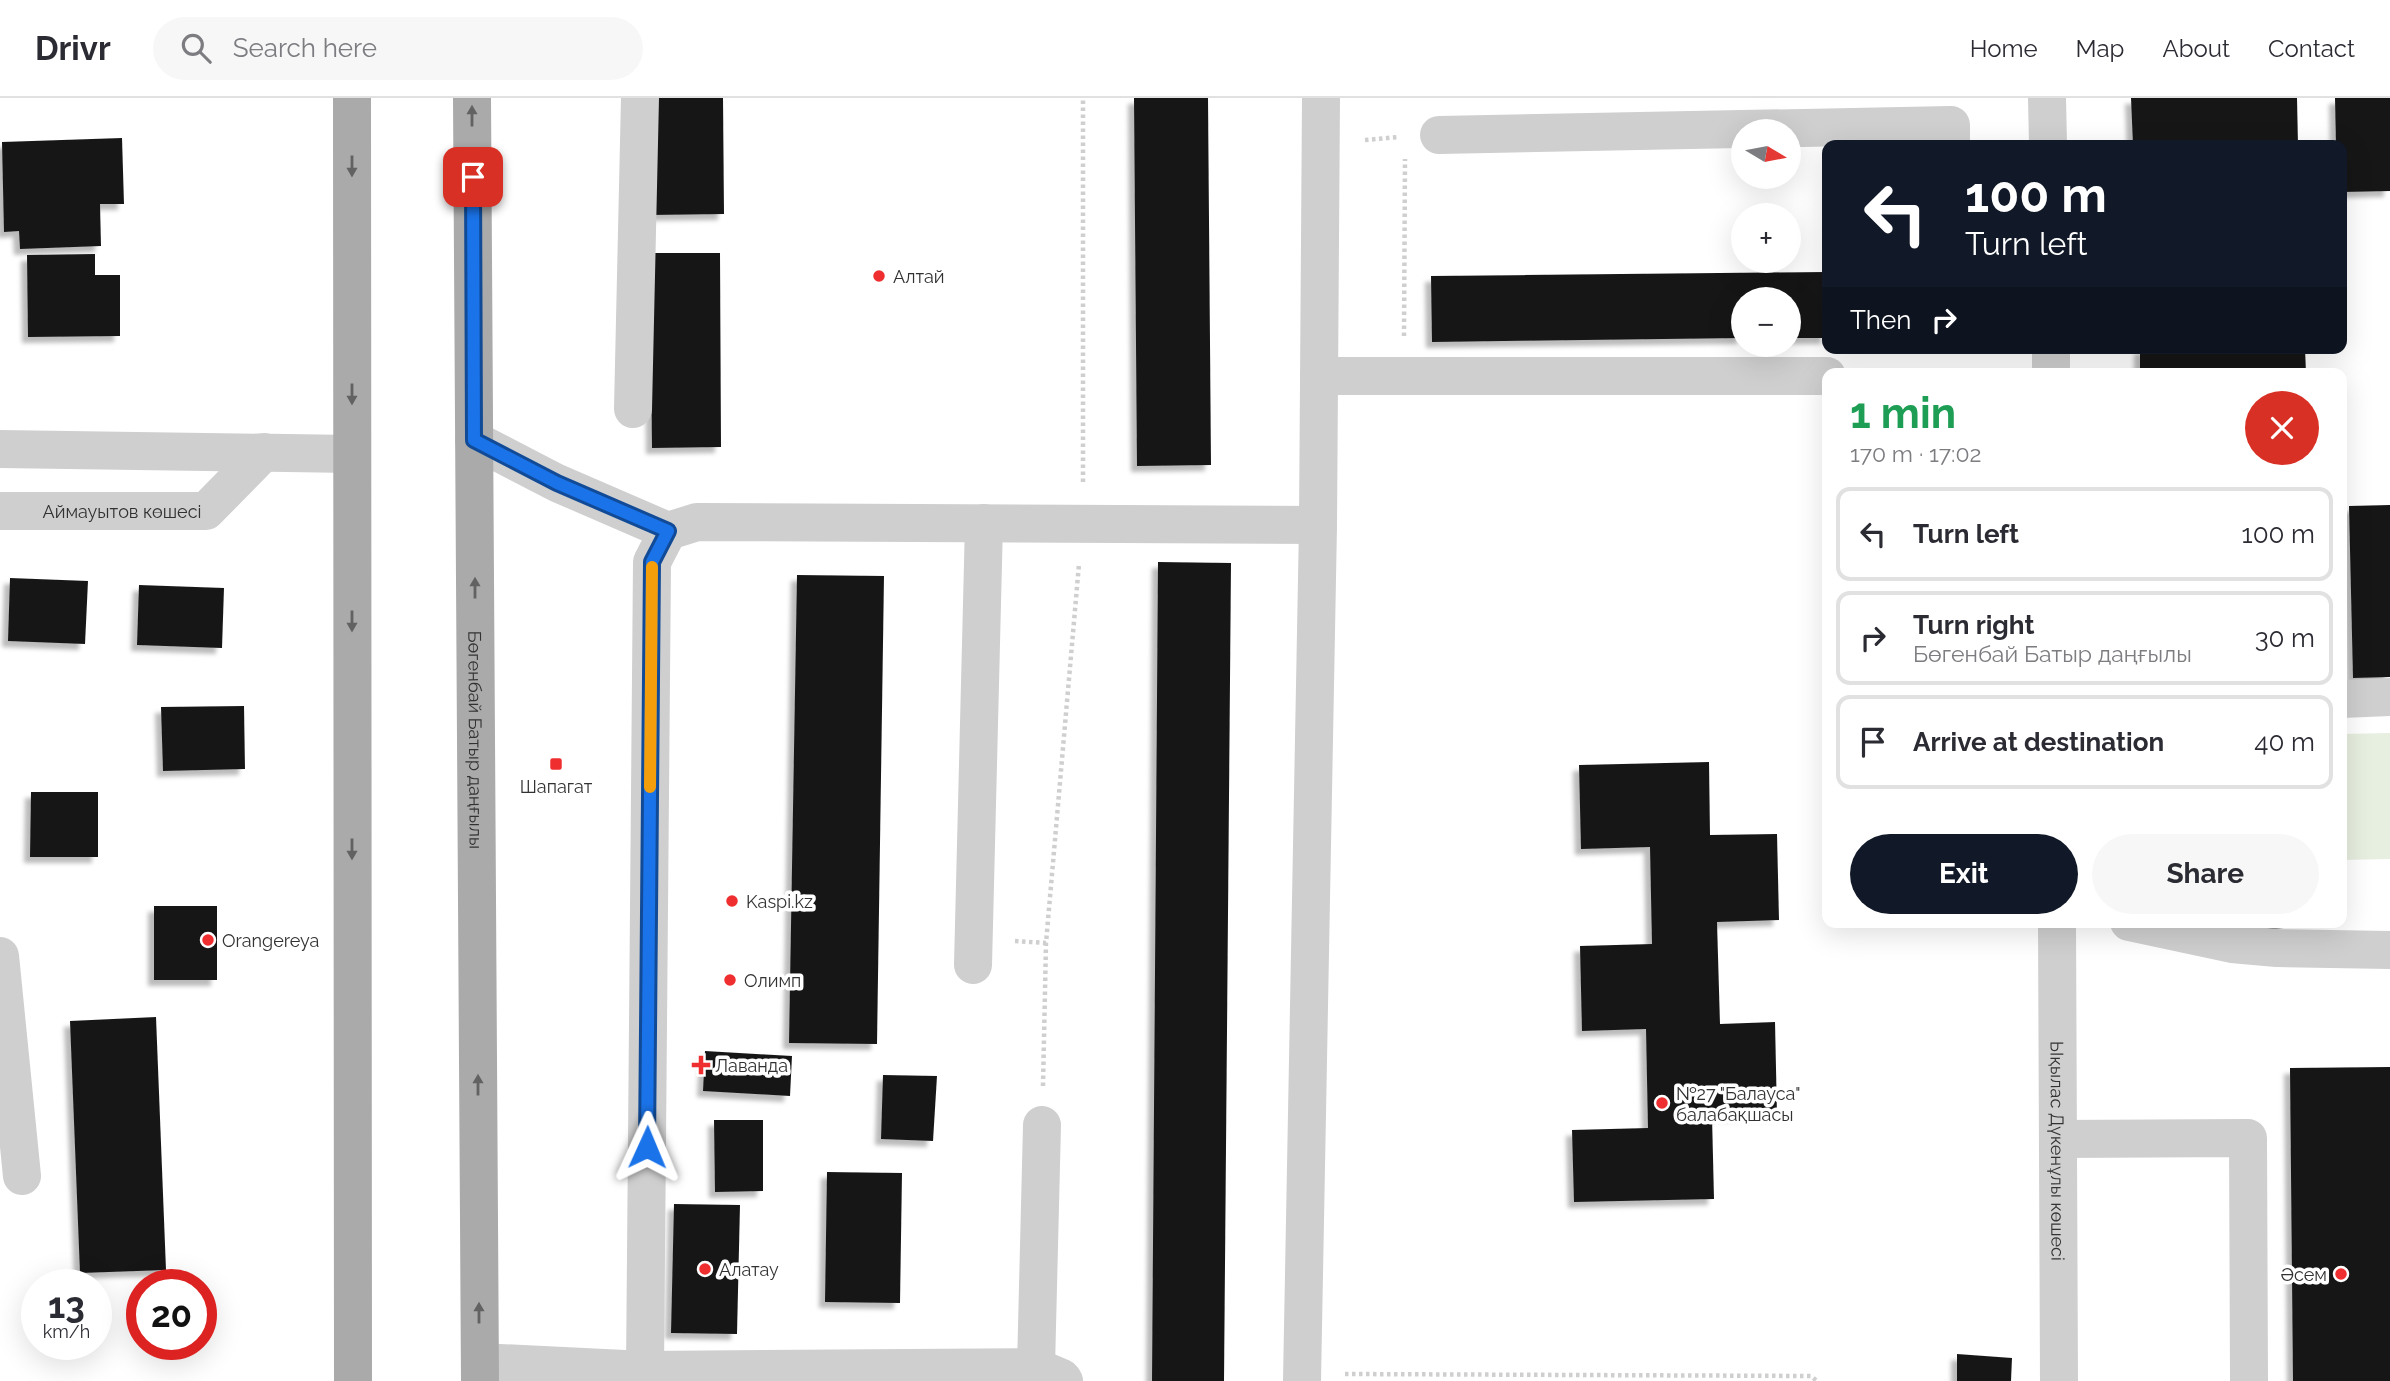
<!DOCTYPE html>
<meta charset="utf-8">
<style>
:root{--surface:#fff;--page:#f7f7f7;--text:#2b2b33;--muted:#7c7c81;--line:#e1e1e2;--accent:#111827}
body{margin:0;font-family:Raleway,sans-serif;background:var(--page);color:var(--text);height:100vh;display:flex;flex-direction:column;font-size:26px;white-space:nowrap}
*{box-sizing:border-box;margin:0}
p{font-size:23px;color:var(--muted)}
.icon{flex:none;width:38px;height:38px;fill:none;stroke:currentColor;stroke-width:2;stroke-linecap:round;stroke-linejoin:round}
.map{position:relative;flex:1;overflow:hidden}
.sheet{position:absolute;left:1822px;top:270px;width:525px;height:560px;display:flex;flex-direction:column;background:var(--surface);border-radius:14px;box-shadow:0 7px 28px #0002}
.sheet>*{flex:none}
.top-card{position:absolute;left:1822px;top:42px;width:525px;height:214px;border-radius:14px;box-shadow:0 7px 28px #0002;background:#111827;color:#fff;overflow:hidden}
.needle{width:46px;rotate:100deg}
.fabs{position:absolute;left:1731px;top:21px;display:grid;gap:14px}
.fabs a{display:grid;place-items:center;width:70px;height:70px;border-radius:50%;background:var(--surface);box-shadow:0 7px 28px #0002;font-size:35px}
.speed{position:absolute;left:21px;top:1171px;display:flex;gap:14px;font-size:35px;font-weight:700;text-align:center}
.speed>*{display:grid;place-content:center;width:91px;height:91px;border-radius:50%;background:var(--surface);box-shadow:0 7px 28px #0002;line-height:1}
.speed small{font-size:18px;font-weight:400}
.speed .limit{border:10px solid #d22;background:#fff;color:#111}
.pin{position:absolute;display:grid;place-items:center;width:60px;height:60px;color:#fff;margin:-30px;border-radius:14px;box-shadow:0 4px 10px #0006}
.me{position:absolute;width:77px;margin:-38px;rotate:1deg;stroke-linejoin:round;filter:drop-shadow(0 0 5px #0008)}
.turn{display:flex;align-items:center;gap:24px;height:147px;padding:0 28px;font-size:32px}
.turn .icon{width:91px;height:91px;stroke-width:2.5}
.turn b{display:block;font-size:49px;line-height:60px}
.then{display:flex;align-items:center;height:66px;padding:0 28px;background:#0003;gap:14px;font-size:26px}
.round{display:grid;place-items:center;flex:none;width:74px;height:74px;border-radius:37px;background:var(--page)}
.summary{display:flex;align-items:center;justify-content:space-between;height:119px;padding:0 28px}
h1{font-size:42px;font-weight:700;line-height:52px;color:#1e9e55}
.button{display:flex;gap:14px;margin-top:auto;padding:14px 28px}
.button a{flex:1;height:80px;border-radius:42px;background:var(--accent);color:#fff;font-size:28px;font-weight:700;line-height:80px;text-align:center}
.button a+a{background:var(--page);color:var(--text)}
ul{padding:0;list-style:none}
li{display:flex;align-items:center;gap:21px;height:94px;margin:0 14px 10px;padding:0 14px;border:4px solid var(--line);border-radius:14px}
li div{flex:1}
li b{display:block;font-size:26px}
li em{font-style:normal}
header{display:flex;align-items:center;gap:42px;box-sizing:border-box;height:98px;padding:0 35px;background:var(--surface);border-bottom:2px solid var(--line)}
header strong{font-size:33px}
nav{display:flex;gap:38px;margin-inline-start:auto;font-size:24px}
.search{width:490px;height:63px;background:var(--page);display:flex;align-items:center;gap:18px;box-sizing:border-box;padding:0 24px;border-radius:38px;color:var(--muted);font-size:26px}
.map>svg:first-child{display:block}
.green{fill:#e7efe0}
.building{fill:#191919;filter:url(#shadow)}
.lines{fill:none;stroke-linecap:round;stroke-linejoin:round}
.path{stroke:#cfcfcf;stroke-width:4.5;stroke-dasharray:3.5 3.5;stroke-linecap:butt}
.minor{stroke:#cfcfcf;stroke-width:38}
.major{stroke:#aaa;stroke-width:38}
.oneway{fill:#626262}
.route-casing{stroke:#114b97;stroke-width:18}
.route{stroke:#1a73e8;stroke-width:12}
.slow{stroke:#f59e0b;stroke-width:12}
.poi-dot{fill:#ef2e30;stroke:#fff;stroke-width:2.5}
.labels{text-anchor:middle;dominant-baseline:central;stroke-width:7;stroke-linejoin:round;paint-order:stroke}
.poi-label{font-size:18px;fill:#323232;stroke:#fff;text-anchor:start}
.street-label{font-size:18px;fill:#323232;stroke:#fff}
</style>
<header>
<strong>Drivr</strong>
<div class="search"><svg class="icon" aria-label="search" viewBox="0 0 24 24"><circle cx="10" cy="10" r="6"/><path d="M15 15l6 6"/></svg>Search here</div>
<nav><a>Home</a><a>Map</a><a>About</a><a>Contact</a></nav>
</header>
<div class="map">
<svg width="2390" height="1283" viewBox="0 0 2390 1283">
<defs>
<filter id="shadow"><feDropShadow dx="-6" dy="6" stdDeviation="2" flood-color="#0004"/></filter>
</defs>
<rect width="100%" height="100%" fill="#fff"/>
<path class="green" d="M2390 635V761L2342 762V636Z"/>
<path class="building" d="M649 0H723L724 116 650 117Z
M1134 0H1208L1211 367 1137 368Z
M2131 0H2297L2298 47H2133Z
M2335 0H2390V93L2342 94V47H2336Z
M122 40 124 106H100L101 148 20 151 19 133 4 134 2 44Z
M650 155H720L721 349 652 350Z
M95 156V177H120V238L28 239 27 157Z
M1827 174V240H1788V201H1743V240L1432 244 1431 178Z
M2140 250H2305L2306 275H2140Z
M2390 407V579L2353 580 2349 408Z
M1158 464 1231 465 1224 1283H1152Z
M797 477 884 478 877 946 789 945Z
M10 480 88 483 85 546 8 543Z
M139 487 224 490 222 550 137 547Z
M244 608 245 671 163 673 161 609Z
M1709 664 1710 737 1777 736 1779 822 1717 824 1720 926 1775 924 1777 1017 1712 1018 1714 1101 1574 1104 1572 1032 1648 1030 1646 931 1582 933 1580 848 1652 846 1650 749 1581 751 1579 667Z
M31 694H98V759H30Z
M154 808H217V882H154Z
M2226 824H2283L2284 830 2226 833Z
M156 919 166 1172 80 1175 70 923Z
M705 953 792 958 790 998 703 993Z
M2390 969V1283H2293L2290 970Z
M883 977 937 978 933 1043 881 1041Z
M714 1022H763V1093L715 1094Z
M827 1074 902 1075 900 1205 825 1204Z
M674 1106 740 1107 737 1236 671 1235Z
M1957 1256 2012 1260 2011 1283H1957Z"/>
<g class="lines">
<path class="path" d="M1365 42 1399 39
M1404 238 1405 61
M1083 384V0
M1015 843 1046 845
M1043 988 1046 845 1079 466
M1345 1276 1811 1278 1817 1283"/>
<g class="minor">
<path d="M2047 0 2048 47"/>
<path d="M1439 37 1951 27V47"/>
<path d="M2051 250V275"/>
<path d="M1319 278H1827"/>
<path d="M633 311 640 0"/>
<path d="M474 342 557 385 668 433"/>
<path d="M0 351 352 356"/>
<path id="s1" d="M0 413H206L264 354"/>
<path d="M2342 601 2390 599"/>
<path id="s2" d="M2057 824 2059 1283"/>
<path d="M2129 824 2232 846 2277 850 2390 852"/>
<path d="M0 858 22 1078"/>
<path d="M973 867 984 425"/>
<path d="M2058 1041 2248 1040 2249 1283"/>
<path d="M480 1264 645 1272 1036 1269 1062 1280 1064 1283"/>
<path d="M1036 1269 1042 1027"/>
<path d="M645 1272 652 464 668 433 697 424 1318 427 1321 0"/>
<path d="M1302 1283 1318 427"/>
</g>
<g class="major">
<path d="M352 0 353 1283"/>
<path id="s3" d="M472 0 480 1283"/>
</g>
</g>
<defs><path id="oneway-solid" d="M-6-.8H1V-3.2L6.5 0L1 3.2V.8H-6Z" transform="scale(1.75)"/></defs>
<g class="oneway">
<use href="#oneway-solid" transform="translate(472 18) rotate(-90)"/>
<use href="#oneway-solid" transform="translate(352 68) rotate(90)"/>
<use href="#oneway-solid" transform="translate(352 296) rotate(90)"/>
<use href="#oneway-solid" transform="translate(475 490) rotate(-90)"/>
<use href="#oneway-solid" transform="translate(352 523) rotate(90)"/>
<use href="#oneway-solid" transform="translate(352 751) rotate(90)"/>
<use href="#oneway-solid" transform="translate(478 987) rotate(-90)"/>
<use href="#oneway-solid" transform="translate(479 1215) rotate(-90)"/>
</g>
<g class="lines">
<g class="route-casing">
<path id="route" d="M473 79 474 342 557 385 668 433 652 464 647 1049"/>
</g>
<use href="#route" class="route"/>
<path class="slow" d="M650 689 652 469"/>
</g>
<g class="poi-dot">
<circle cx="879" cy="178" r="7"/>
<rect x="549" y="659" width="14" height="14" rx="3.5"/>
<circle cx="732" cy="803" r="7"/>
<circle cx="208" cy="842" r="7"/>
<circle cx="730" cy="882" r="7"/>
<path d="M697.5 956.5h7v7h7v7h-7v7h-7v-7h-7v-7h7z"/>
<circle cx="1662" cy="1005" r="7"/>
<circle cx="705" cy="1171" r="7"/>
<circle cx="2341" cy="1176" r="7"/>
</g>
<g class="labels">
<g class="poi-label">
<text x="893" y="178">Алтай</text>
<text x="556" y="688" text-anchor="middle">Шапагат</text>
<text x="746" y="803">Kaspi.kz</text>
<text x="222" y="842">Orangereya</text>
<text x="744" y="882">Олимп</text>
<text x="715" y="967">Лаванда</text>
<text x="1676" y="995">№27 "Балауса"<tspan x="1676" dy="21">балабақшасы</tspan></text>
<text x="719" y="1171">Алатау</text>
<text x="2327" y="1176" text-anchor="end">Әсем</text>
</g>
<g class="street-label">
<text stroke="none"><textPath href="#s1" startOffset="122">Аймауытов көшесі</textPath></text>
<text stroke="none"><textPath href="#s3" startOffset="642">Бөгенбай Батыр даңғылы</textPath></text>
<text stroke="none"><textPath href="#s2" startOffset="229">Ықылас Дүкенұлы көшесі</textPath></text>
</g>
</g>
</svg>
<div class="fabs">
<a><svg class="needle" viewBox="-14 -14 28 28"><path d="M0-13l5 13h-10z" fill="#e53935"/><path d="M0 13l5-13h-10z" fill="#7c7c81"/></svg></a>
<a>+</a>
<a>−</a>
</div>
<div class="speed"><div>13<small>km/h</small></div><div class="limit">20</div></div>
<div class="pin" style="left:473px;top:79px;background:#d93025"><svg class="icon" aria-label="arrive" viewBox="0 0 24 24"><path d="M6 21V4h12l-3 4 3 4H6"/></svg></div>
<svg class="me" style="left:647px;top:1049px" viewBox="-20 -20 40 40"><path d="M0-17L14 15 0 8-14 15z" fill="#1a73e8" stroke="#fff" stroke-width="4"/></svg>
<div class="top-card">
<div class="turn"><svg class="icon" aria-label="left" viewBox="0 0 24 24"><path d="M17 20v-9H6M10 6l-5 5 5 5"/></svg><div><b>100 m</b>Turn left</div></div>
<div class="then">Then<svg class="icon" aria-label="right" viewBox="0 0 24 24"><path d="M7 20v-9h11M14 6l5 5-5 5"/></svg></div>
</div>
<section class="sheet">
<div class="summary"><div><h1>1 min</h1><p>170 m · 17:02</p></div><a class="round" style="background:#d93025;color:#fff"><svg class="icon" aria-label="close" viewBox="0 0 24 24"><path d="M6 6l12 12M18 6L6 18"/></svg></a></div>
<ul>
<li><svg class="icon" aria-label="left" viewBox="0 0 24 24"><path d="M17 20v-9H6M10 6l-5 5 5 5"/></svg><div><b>Turn left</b></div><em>100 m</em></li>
<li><svg class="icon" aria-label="right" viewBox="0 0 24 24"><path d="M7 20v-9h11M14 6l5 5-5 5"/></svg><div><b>Turn right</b><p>Бөгенбай Батыр даңғылы</p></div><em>30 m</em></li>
<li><svg class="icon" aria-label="arrive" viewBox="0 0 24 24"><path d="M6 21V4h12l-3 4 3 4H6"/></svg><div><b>Arrive at destination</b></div><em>40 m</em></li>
</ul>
<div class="button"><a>Exit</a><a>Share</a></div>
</section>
</div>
